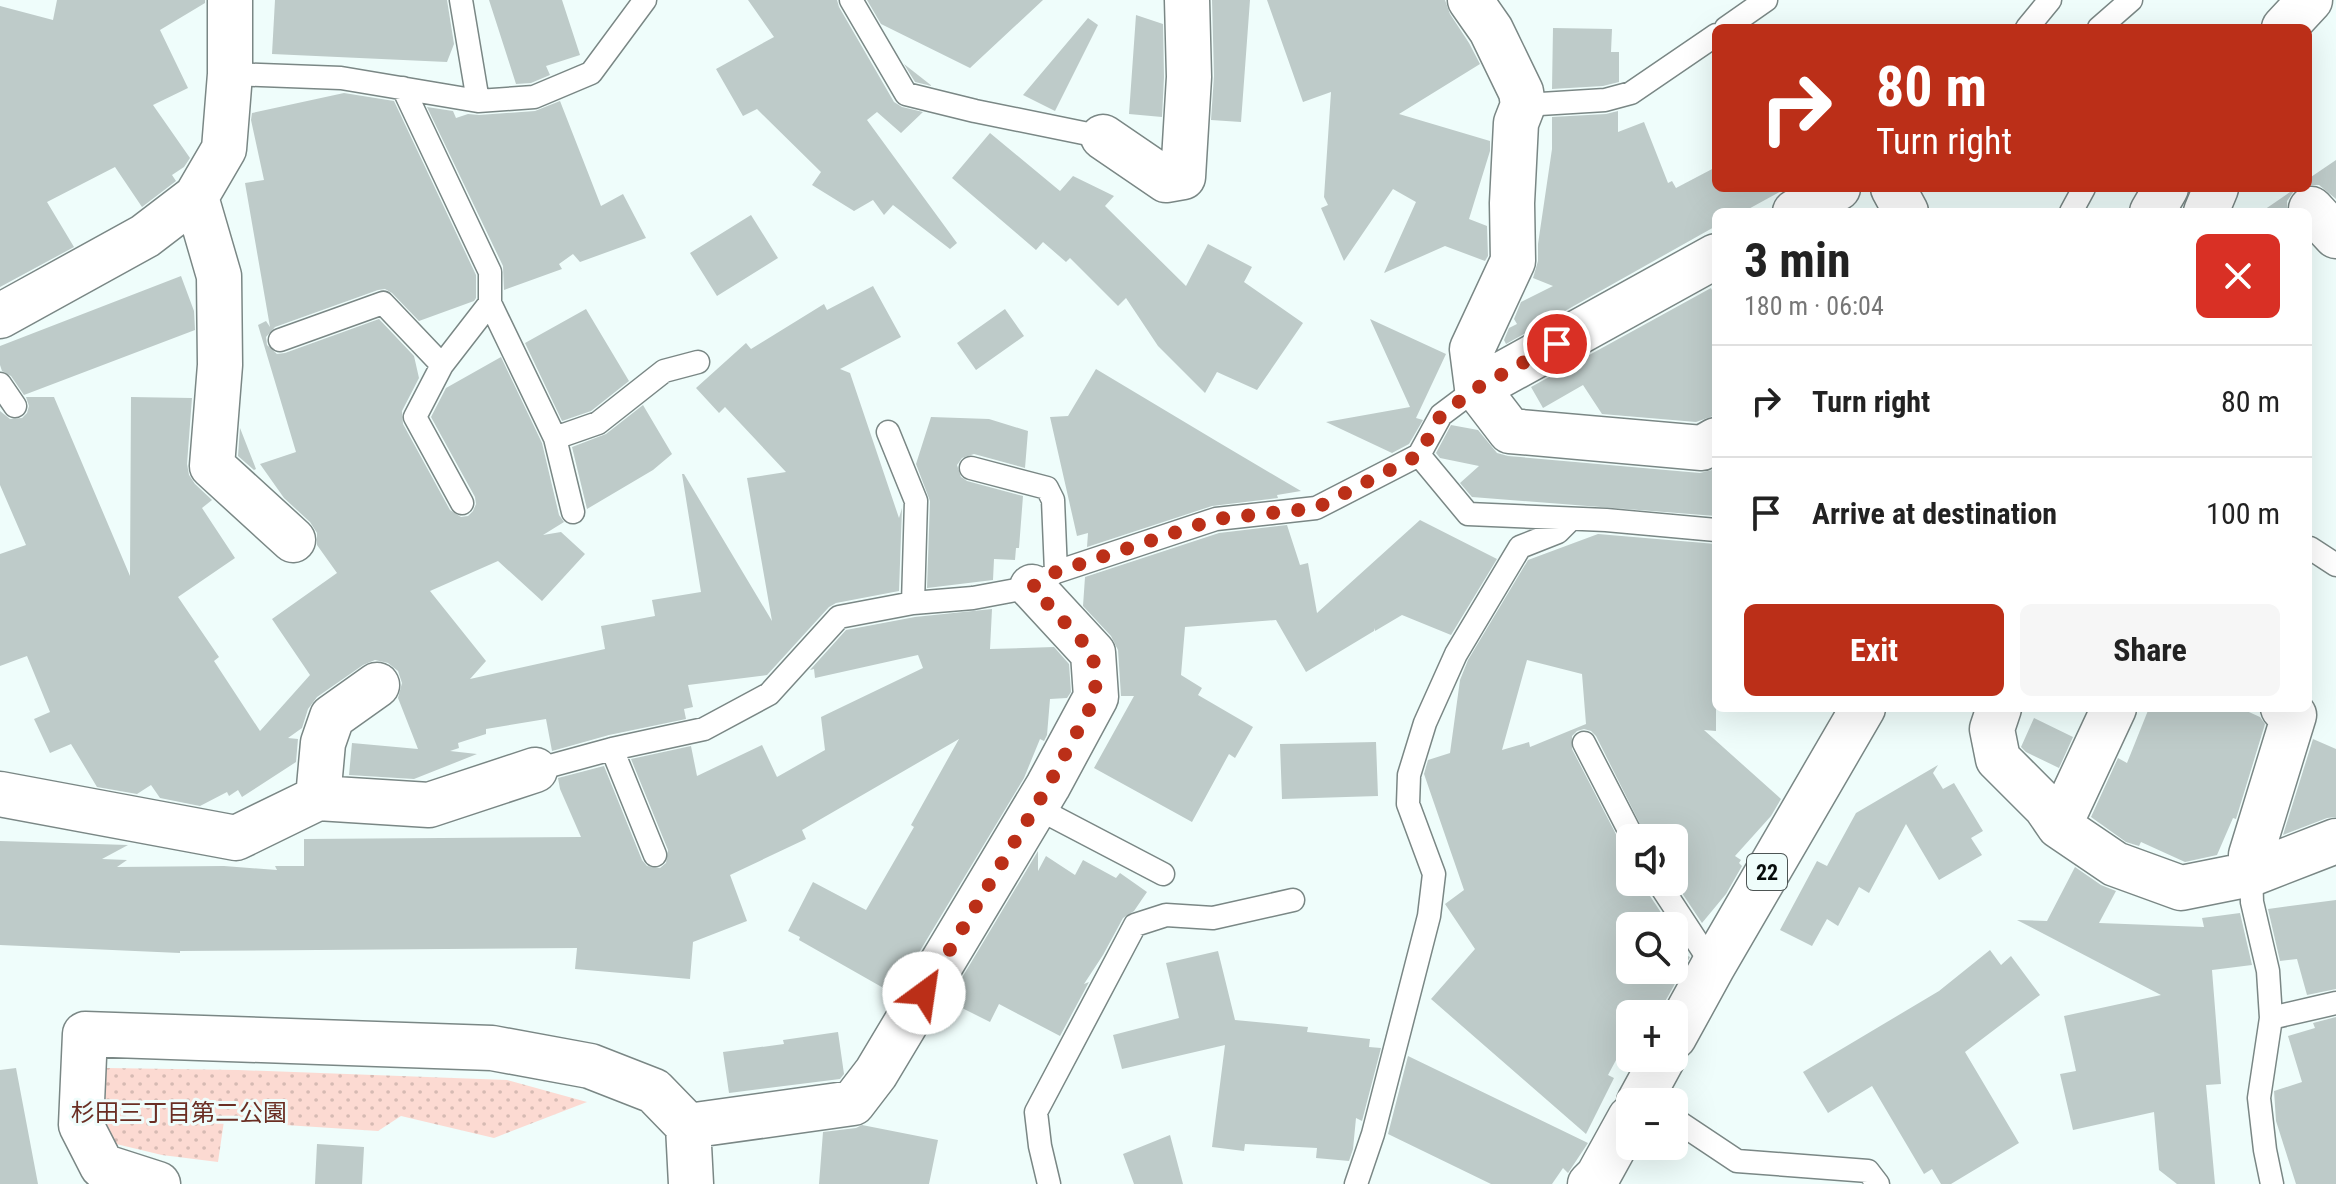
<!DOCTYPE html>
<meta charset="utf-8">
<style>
:root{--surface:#fff;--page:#f6f6f6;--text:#222;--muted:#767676;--line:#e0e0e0;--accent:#bb2f18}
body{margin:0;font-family:"Roboto Condensed","Noto Sans JP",sans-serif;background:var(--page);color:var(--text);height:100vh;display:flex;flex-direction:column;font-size:30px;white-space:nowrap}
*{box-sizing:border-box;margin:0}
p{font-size:26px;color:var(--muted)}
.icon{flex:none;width:44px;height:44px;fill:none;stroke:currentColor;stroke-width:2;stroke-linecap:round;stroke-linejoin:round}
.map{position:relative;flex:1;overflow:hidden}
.panel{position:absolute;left:1712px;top:208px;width:600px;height:504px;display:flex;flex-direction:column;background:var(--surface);border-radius:12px;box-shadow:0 8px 32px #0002}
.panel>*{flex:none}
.top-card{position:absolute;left:1712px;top:24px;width:600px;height:168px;border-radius:12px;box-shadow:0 8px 32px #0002;background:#bb2f18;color:#fff;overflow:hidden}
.controls{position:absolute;left:1616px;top:824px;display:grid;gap:16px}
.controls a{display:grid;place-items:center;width:72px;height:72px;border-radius:12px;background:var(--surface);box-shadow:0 8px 32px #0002;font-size:40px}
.pin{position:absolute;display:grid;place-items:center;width:68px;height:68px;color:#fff;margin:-34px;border:4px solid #fff;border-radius:50%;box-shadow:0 2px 8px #0007}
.me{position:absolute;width:88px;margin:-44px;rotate:31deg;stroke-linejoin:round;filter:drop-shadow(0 0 6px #0008)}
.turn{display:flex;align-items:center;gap:28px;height:168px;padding:0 32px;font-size:36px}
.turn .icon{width:104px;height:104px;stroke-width:2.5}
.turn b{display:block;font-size:56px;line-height:68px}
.round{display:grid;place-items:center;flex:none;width:84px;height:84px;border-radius:12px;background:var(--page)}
.headline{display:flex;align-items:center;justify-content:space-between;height:136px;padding:0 32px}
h1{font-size:48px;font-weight:700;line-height:60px}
.action{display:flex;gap:16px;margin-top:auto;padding:16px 32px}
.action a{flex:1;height:92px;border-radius:12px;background:var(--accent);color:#fff;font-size:32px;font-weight:700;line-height:92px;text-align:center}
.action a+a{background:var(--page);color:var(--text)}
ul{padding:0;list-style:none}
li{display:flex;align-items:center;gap:24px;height:112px;padding:0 32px;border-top:2px solid var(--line)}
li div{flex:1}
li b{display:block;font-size:30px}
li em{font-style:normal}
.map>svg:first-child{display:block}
.park{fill:url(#park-dots)}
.building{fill:#becbc9;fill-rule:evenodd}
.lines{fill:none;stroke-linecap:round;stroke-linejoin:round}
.lane-casing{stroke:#7a8785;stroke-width:25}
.street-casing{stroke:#7a8785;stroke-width:47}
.primary-casing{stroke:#7a8785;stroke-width:47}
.lane{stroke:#fff;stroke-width:22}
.street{stroke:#fff;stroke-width:44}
.primary{stroke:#fff;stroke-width:44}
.route{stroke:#bb2f18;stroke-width:14;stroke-dasharray:0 25.2}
.labels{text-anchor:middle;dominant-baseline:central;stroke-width:6;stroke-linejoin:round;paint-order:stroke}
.shield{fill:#effdfb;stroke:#4d5554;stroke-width:2}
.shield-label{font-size:22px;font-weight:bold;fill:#080d0c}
.park-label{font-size:24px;fill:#6a2e23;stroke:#effdfb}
</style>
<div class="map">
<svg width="2336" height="1184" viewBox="0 0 2336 1184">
<defs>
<pattern id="park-dots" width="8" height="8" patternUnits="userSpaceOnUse" patternTransform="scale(2)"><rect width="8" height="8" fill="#fcdad2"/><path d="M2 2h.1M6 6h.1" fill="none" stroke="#d6bab3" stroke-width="1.8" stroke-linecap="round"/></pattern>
</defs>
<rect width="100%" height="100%" fill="#effdfb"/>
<path class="park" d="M107 1068 238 1070 507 1080 587 1102 494 1138 401 1116 378 1131 224 1121 218 1162 162 1155 112 1143C98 1114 90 1099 107 1068Z"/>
<path class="building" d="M57 0H205V3L160 30 188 88 153 105 190 158 184 167 172 175 176 181 142 207 115 167 47 202 74 247 0 287V6L53 20Z
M275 0H447L454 44 447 62 272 54Z
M489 0H562L580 55 546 66 550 75 531 83 516 84Z
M748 0H837L839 7 894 102 902 107 923 112 901 133 877 112 867 120 957 243 950 249 893 205 884 215 873 200 854 211 812 185 821 172 757 109 743 116 716 69 774 37Z
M867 0H1043L970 68 881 24Z
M1212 0H1250L1241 122 1211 120 1214 76Z
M1267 0H1445L1450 14 1469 43 1480 64 1399 114 1490 141V151L1469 219 1487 226 1488 256 1485 261 1445 246 1384 273 1416 202 1393 189 1344 261 1321 208 1328 205 1324 197 1331 92 1303 102Z
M1136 15 1163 24 1164 77 1162 117 1129 114Z
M1088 18 1098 25 1055 111 1023 95Z
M1553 28 1612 29 1611 52H1619V82L1603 86 1552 89Z
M904 64 932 86 915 82Z
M344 93 394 101 476 275V298L474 301 419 321 392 293 385 289 378 290 275 327 266 337 267 345 277 354 285 353 379 319 414 356 419 378 402 411 403 424 450 510 461 517 468 516 473 511 476 504 475 497 431 417 446 388 501 357 542 443 559 515 564 522 543 535 561 532 585 554 542 601 498 561 430 591 486 661 470 679 605 649 601 626 655 616 652 600 701 592 682 474H684L772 621 747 478 786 472 725 407 719 413 696 388 746 343 751 349 824 304 827 310 873 286 901 337 840 369 850 373 899 518 902 508 899 591 836 603 829 607 767 675 688 685 693 707 684 709 686 719 609 735 552 751 546 719 486 729V734L458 743 459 748 450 751 477 754 414 779 349 775 352 743 418 749 398 698 402 683 398 671 388 663 375 660 363 665 317 697 308 709 302 728 288 738 298 739 296 762 242 797 238 790 229 796 227 792 200 806 160 798 151 785 137 794 97 787 71 744 50 753 34 719 50 712 27 656 0 666V554L26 545 0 485V411L10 419 22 418 27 413 29 406 26 397H54L130 576 131 397 192 398 187 464 189 475 195 484 212 500 202 508 235 558 178 597 219 657 214 661 260 731 310 675 272 619 337 573 317 545V533L310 522 284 498 260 464 296 452 258 325 266 321 270 327 245 183 264 180 251 120 252 113Z
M560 101 601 206 623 194 646 238 580 262 573 254 559 264 562 269 504 290 503 266 427 107 453 111 456 118 468 114 479 115 535 111Z
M1618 111V132L1644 122 1668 183 1672 181 1676 188 1716 167V188H1787L1743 212H1716V226L1506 344 1504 340 1509 328 1517 324 1514 319 1521 302 1553 286 1533 278 1538 261V244L1552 149V117L1606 114Z
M990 133 1060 191 1073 176 1114 196 1105 206 1186 286 1208 244 1252 267 1244 282 1303 323 1257 390 1217 372 1205 393 1158 346 1126 298 1118 306 1070 258 1066 262 1043 242 1036 250 952 178Z
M2336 160V199L2319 185H2308V179Z
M2296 188H2299L2294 191 2287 201V212H2261Z
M751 215 778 258 717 296 690 253Z
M181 276 194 311 195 330 24 395 11 376 2 371 0 365V346Z
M1711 288 1716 298V415L1696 422 1602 414 1583 385 1543 408 1531 387Z
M586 309 629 381 591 411 562 421 525 343Z
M1005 309 1024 336 976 370 957 343Z
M1370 319 1446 354 1416 418 1423 420 1409 444 1392 453 1326 422 1410 407Z
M1096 369 1218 442 1301 491 1277 495 1278 498 1212 506 1087 547 1088 533 1077 536 1050 417 1068 416Z
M643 405 672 454 653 470 587 509 572 447 606 434Z
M931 417 989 419 1028 431 1025 468 974 454 962 458 957 465 961 477 967 481 1023 496 1019 548H1016L1015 560 994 559 993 580 927 588 930 501 916 464Z
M1451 425 1478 430 1497 453 1508 456 1700 473 1716 469V516L1472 497 1460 483 1479 466 1440 458 1436 453Z
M240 428 256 469 254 470 238 456Z
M1420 520 1497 559 1451 635 1402 615 1375 631 1374 628V631L1306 672 1276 620 1185 627 1181 675 1202 688 1198 695 1253 727 1235 758 1229 754 1192 822 1094 768 1134 696H1121L1118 650 1111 636 1083 606 1085 577 1219 533 1287 525 1300 565 1308 563 1317 613Z
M1598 534 1716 544V731L1704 730 1781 799 1771 816 1735 856 1741 860 1739 863 1742 866 1726 894 1702 923 1674 881V838H1647L1596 736 1591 731 1584 729 1577 731 1572 736V749L1621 844 1630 851V882H1644L1646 890 1670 926H1630V970H1674V932L1683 946 1678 951 1690 957 1658 1014H1630V1034L1608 1075 1614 1078 1586 1134 1431 999 1475 949 1445 904 1464 890 1424 774 1428 760 1450 753 1460 680 1468 660 1528 560ZM1527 660 1582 674 1586 724 1530 747 1529 742 1502 750Z
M992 609 990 649 1054 647 1069 664 1071 692 1067 698 1050 699 1047 735 1044 741 1040 739 1024 778 894 994 799 940 800 937 788 931 813 882 866 910 914 827 911 825 959 739 802 830 806 839 730 875 747 921 693 942 690 979 575 969 577 948 180 951V953L0 945V841L128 845 102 859 127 860 117 867 224 866 277 870 275 866H304V839L581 837 560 789 558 778 604 766 642 860 647 866 660 868 666 863 668 850 631 759 691 746 697 776 762 745 777 777 825 750 821 717 923 668 918 655 815 678 814 669 810 670 846 630 915 617Z
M2149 708H2240L2260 717 2265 724 2236 819 2233 818 2217 855 2185 862 2141 842 2139 846 2126 842 2091 817 2118 758 2127 763Z
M2034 718 2073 737 2059 768 2026 752 2021 747Z
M2313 739 2336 749V817L2327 818 2283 835Z
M1376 742 1378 796 1282 799 1280 744Z
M1938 765 1933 773 1943 789 1954 783 1983 831 1971 838 1982 855 1939 880 1906 824 1869 893 1859 887 1838 926 1827 919 1812 946 1780 930 1817 861 1827 866 1856 813Z
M1038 851V871L1046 856 1075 875 1083 860 1116 878 1120 873 1147 892 1134 911 1123 918 1103 955 1084 984 1089 982 1060 1036 999 1004 990 1022 948 1001Z
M2075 867 2101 885 2116 891 2099 923 2204 927 2202 918 2240 913 2252 965 2212 970 2221 1084 2206 1085 2215 1184H2177L2159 1170 2154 1112 2073 1130 2060 1074 2076 1071 2064 1016 2161 995 2017 920 2047 921Z
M2336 900V989L2307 995 2297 959 2280 961 2268 909Z
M1990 950 2001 965 2011 956 2040 995 1965 1052 2019 1143 1951 1184H1941L1932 1169 1924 1174 1872 1086 1828 1113 1803 1072 1939 991Z
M1218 951 1235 1020 1308 1027 1307 1032 1370 1039 1369 1047 1381 1048 1362 1121 1356 1118 1353 1149 1349 1161 1316 1158 1317 1148 1245 1144 1244 1151 1212 1147 1225 1045 1122 1069 1113 1035 1179 1018 1166 963Z
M2336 1017V1184H2296L2276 1121 2274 1091 2302 1082 2288 1036 2315 1028 2313 1023Z
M838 1032 844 1074 840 1079 729 1093 723 1052 784 1044 783 1040Z
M1408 1056 1588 1143 1568 1173 1563 1168 1552 1184H1491L1388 1134Z
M16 1068 38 1184H0V1070Z
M862 1125 938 1140 929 1184H819L823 1132 856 1128Z
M1170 1135 1183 1184H1134L1123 1154Z
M317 1144 364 1147 362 1184H315Z"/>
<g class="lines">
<g class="lane-casing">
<path id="lane" d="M461 0 478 101
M851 0 906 94 975 111 1103 137
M1726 28 1766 0
M2027 28 2050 0
M2099 28 2131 0
M230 74 341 78 478 101 534 97 591 73 645 0
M403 88 490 272V303
M1523 105 1605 100 1631 93 1716 35
M2071 212 2084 188
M280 340 383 303 442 365 490 303 555 438 573 512
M442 365 415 417 462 503
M0 384 15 406
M888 432 916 501 913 603
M555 438 598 423 664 371 698 362
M1419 455 1468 514 1606 520 1716 530
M971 468 1047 488 1053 500 1056 572
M2310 548 2336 565
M1584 743 1633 838
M612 749 655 855
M535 770 612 749 704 729 769 694 839 617 913 603 973 598 1032 587 1056 572 1216 519 1316 508 1419 455 1441 415 1477 388
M1035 807 1163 874
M2251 874 2252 902 2268 971 2271 1018 2259 1098 2265 1150 2272 1184
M1658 882 1713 966
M2271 1018 2336 1003
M1674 1119 1737 1161 1868 1171 1878 1184
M1049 1184 1040 1146 1036 1112 1135 925 1166 915 1213 918 1293 900
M1356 1184 1373 1134 1429 916 1434 874 1408 804 1409 775 1425 723 1456 654 1520 547 1558 532 1571 519"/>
</g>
<g class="street-casing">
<path id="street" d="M230 0V74L224 149 196 197 219 276 220 365 212 466 293 540
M1470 0 1491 30 1521 92 1523 105 1516 123 1512 203 1513 261 1472 349 1477 388 1510 431 1702 448 1716 440
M1103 137 1166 180 1183 177 1189 77 1187 0
M1893 188 1906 212
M2311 209 2336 236
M1795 212 1838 188
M2206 212 2216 188
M0 316 145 236 196 197
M1477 388 1716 256
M1999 708 1992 729 1998 759 2046 807 2059 826 2115 864 2181 888 2251 874 2336 841
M0 794 236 838 318 798 429 805 535 770
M318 798 323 743 332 717 377 685
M2059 826 2114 708
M2251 874V855L2294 715 2283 708
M688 1126 853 1103 876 1073 1048 786 1096 697 1093 653 1032 587
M158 1184 102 1166 81 1125 85 1034 492 1048 590 1066 654 1091 688 1126 691 1184"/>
</g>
<g class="primary-casing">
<path id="primary" d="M2284 28 2310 0
M2152 212 2166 188
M1674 1037 1713 966 1863 708
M1639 1102 1663 1058
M1590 1184 1598 1176 1630 1118"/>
</g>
<use href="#lane" class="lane"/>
<use href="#street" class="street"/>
<use href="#primary" class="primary"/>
</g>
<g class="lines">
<path class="route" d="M924 993 1048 786 1096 697 1093 653 1032 587 1056 572 1216 519 1316 508 1419 455 1441 415 1477 388 1557 344"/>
</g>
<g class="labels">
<rect class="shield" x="1747" y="854" width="40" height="36" rx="6"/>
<g class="shield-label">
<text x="1767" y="872">22</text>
</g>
<g class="park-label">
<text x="179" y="1113">杉田三丁目第二公園</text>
</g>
</g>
</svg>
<div class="controls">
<a><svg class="icon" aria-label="sound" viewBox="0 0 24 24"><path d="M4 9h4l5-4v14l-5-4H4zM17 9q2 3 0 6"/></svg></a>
<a><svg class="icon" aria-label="search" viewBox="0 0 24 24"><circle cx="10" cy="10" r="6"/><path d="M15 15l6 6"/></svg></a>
<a>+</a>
<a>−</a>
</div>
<div class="pin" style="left:1557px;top:344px;background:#d93025"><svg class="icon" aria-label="arrive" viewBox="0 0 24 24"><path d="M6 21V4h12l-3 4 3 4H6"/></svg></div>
<svg class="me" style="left:924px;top:993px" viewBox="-20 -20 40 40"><circle r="19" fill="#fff"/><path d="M0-13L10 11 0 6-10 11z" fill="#bb2f18"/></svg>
<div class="top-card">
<div class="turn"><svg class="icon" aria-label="right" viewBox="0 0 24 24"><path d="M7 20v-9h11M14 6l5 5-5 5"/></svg><div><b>80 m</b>Turn right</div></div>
</div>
<section class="panel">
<div class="headline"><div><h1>3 min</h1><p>180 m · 06:04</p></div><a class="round" style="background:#d93025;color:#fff"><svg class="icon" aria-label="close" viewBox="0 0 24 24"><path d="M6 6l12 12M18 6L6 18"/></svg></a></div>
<ul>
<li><svg class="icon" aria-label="right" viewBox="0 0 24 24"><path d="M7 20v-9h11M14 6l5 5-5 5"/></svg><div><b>Turn right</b></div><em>80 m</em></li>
<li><svg class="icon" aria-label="arrive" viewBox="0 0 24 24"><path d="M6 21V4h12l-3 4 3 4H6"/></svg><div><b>Arrive at destination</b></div><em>100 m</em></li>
</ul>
<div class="action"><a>Exit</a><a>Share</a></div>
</section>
</div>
